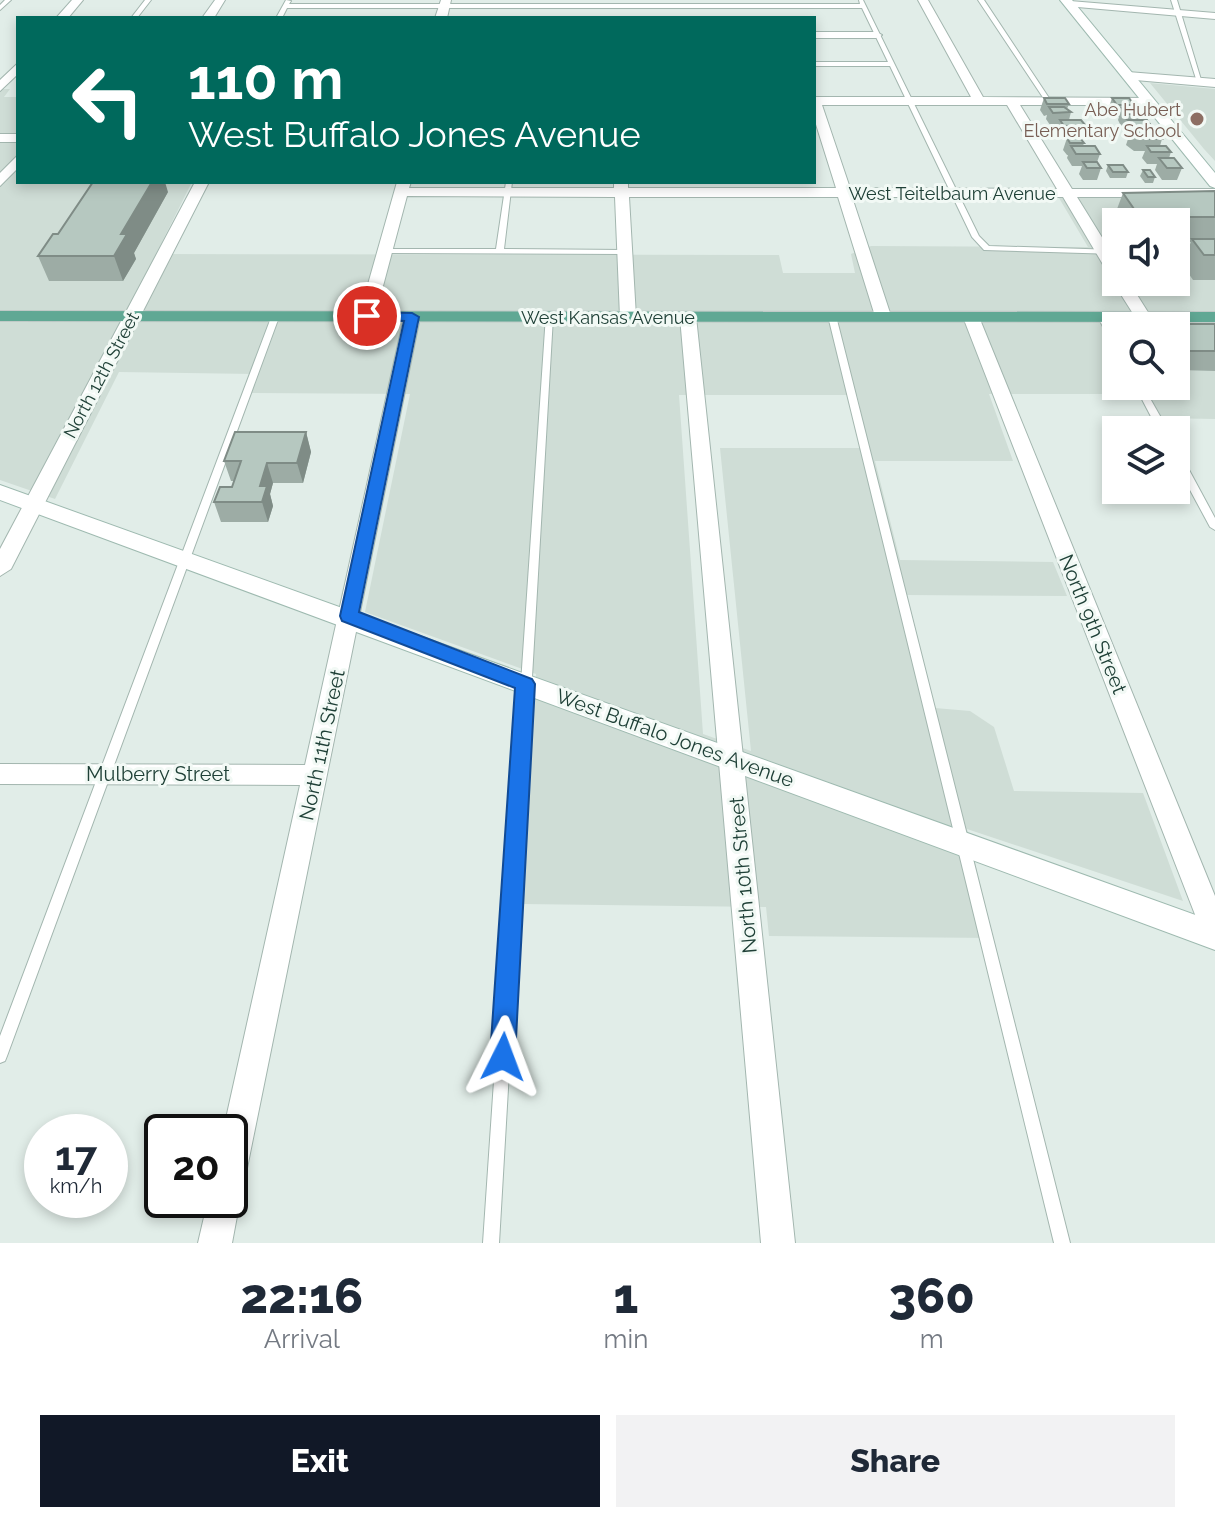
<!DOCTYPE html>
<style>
:root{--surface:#fff;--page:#f2f2f3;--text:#1f2937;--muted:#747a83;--accent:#111827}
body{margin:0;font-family:Raleway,sans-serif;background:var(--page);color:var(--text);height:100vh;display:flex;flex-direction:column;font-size:30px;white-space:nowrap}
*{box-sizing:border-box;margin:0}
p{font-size:26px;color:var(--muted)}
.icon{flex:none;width:44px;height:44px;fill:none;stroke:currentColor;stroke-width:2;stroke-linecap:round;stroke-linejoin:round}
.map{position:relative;height:1243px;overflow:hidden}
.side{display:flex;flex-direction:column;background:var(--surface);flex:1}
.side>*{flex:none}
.hud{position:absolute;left:16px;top:16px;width:800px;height:168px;border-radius:0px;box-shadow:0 4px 12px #0003;background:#00695c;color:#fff;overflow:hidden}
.controls{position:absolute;left:1102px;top:208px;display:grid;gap:16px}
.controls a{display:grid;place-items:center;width:88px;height:88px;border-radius:0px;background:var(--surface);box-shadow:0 4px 12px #0003;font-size:40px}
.speed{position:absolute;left:24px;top:1114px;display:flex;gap:16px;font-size:40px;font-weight:700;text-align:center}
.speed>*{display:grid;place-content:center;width:104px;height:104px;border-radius:50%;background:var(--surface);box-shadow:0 4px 12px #0003;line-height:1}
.speed small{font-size:20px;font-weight:400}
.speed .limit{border:4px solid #111;border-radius:12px;background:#fff;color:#111}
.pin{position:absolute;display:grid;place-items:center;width:68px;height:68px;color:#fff;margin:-34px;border:4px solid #fff;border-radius:50%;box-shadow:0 2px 8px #0007}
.me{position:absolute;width:88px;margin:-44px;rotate:3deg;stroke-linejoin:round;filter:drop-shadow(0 0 6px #0008)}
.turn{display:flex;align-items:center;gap:28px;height:168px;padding:0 40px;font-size:36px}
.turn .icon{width:104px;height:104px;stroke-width:2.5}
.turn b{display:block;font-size:56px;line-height:68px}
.eta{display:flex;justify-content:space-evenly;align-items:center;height:136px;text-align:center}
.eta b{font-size:48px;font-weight:800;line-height:56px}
.primary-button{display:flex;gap:16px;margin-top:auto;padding:16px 40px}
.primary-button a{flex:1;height:92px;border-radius:0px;background:var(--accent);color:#fff;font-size:32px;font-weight:800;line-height:92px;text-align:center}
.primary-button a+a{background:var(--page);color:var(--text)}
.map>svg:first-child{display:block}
.built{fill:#cfddd6;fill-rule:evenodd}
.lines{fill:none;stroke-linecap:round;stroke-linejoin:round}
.lane-casing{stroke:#a3b6af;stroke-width:2}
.street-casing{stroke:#a3b6af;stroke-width:2}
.secondary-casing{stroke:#9ebab0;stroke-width:2}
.primary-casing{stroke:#c0cac7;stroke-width:2}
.lane{fill:#fff;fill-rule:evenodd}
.street{fill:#fff;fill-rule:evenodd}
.secondary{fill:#fff;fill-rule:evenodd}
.primary{fill:#60a894;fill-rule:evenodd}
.wall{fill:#9daca5}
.shaded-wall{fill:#7f8c86}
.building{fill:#b6c8c0;stroke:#7f8c86;stroke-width:2}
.route{fill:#1a73e8;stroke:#114b97;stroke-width:2}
.education-dot{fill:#8d6e63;stroke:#f2f9f5;stroke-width:3}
.labels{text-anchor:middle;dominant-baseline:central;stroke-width:6;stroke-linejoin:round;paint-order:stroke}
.far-education-label{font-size:18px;fill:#785e54;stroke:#f2f9f5;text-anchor:end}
.far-street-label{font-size:18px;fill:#1f4037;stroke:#f2f9f5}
.street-label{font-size:20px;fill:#1f4037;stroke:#f2f9f5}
</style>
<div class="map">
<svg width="1215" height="1243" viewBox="0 0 1215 1243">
<rect width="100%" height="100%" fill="#e1ede8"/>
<path class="built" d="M1150 83 1215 89V161L1204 149Z
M0 89H10L4 97H18V182H192L156 254 779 255 783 273H855L851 254 871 246 1088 247 1059 198H1215V419L1161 418 1139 394H989L1013 461H875L900 560 1053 562 1067 596 907 595 935 708 970 711 994 727 1014 791 1143 793 1183 901 967 829 993 938 769 936 766 907 522 904 536 674 365 612 410 394 248 393 254 374 119 372 55 499 0 480ZM1116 222H1176V282H1116ZM1116 326H1176V386H1116ZM679 395H857L869 448H720L751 751 703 734Z"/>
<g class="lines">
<g class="lane-casing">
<path id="lane" d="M5 0H11L0 10V5Z
M145 0H151L137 18H131Z
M286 0 291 1 289 4H860L859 0H863L979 236 989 246 1116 250V254L984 250 972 237 890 66H814V62H888L862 8H287L282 18H276Z
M978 0H984L1051 101 1050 102H1046Z
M1171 0H1177L1202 83 1197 82Z
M506 182H512L504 249 625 250 629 252 625 254 386 253 382 251 386 249H496Z
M1215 249V253L1176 254V250Z
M829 314H835L836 316 1070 1243H1054L828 316Z
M272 315H275L279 317 7 1056 5 1061 0 1063V1036Z
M546 315H549L553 317 499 1243H483Z
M1099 315H1102C1112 321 1116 335 1116 347L1112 344 1098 317Z
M1135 386H1143L1168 430H1158Z
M1176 452 1181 455 1215 518V530L1210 527 1176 464Z"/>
</g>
<g class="street-casing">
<path id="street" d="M72 0H83L68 18H56Z
M215 0H225L214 18H202Z
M441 0H451L447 18H435Z
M918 0H928L983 97 1152 98 1154 101 1148 105H1020L1072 189H1215V197H1077L1116 260V278L1108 273 1063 197H852L891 316 883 321 875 316 838 197H629L636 317 628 322 620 317 615 197 407 196 375 316 367 321 359 316 397 182H411L409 188H614V182H628V188H836L814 118V97H971ZM822 105H1007L1057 189 850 188Z
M1070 1 1215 13V19L1066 6Z
M814 32H876L882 35 876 38H814Z
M18 63V74L0 91V80Z
M1128 72 1215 79V87L1124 79V73Z
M0 134H18V142H0Z
M18 155V168L0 186V173Z
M195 182H209L11 569 0 576V549Z
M1115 279 1116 282H1129L1151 317 1149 320H1137L1113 282Z
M412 312 420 317 246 1173 241 1184 233 1188 240 1200 232 1243H198L208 1200H230V1132H223L300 785 0 784V764L305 765 404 317Z
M688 312 696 317 795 1243H761L680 317Z
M971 312 979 317 1215 896V943L1205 939 1201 930 963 317Z"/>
</g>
<g class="secondary-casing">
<path id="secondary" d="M1060 0H1072L1215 173V188L1210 186Z
M0 485 1215 922V950L0 500Z"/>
</g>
<g class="primary-casing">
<path id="primary" d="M0 311 1215 312V322L0 321Z"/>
</g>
<use href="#lane" class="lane"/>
<use href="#street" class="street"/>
<use href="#secondary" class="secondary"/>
<use href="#primary" class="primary"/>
</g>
<path class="wall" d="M1044 98 1069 104 1067 109 1071 112 1069 120 1086 126 1082 138H1080L1084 143 1083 146 1100 154 1097 162 1101 168 1097 180H1083L1079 174 1082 166H1072L1067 158 1068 155H1067L1063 150 1067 138H1061L1056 132 1059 124 1050 125 1046 119 1047 115 1044 116 1040 110Z
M1112 98 1134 105 1133 108 1141 114 1139 120 1152 127 1150 133 1162 139 1160 146 1171 152 1169 158 1182 168 1177 180H1162L1155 170 1157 164H1147L1142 158 1145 151H1134L1126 145 1129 136 1124 132 1126 126H1121L1118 120 1119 117H1113L1108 110Z
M1108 165 1128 172 1126 178H1110L1106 171Z
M1143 170 1155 177 1153 183H1145L1140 176Z
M1215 191V280H1193L1182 264 1191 242H1176V222H1117L1114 217 1123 193Z
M168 192 134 253 136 259 123 281H49L38 256 58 234Z
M1173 324H1215V371L1180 370 1176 363V326H1172Z
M306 432 311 452 303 483H273L270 494 273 506 268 522H221L214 502 232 487 234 481H231L224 461Z"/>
<path class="shaded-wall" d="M152 182H165L168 192 134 253 136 259 123 281 114 256 121 234Z
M306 432 311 452 303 483 297 463Z
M267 463 273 483 270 494 273 506 268 522 262 502 260 486Z"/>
<path class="building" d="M1044 98H1065L1069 104H1047Z
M1112 98H1129L1134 105H1117Z
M1049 107H1064L1071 112 1053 113Z
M1122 108H1136L1141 114H1126Z
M1060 120H1081L1086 126H1064Z
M1128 120H1147L1152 127H1138Z
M1130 133H1158L1162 139H1139Z
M1067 138H1080L1084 143H1070Z
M1071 146H1095L1100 154H1076Z
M1147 146H1166L1171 152H1151Z
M1159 158H1174L1182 168H1167Z
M1083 162H1097L1101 168H1087Z
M1108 165H1123L1128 172H1113Z
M1143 170H1150L1155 177H1148Z
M93 182H152L121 234H127L114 256H38L53 234H58Z
M1215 191V217H1176L1180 223 1132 222 1123 209H1134L1123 193Z
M1192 239H1215V255H1204Z
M1173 324H1215V351H1189L1176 329V326Z
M235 432H306L297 463H267L260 486H267L262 502H214L220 487H232L241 461H224Z"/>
<path class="route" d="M367 312 412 313 419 317 359 612 532 679 535 684 515 1057 511 1066 503 1070 494 1066 490 1057 515 688 342 621 340 616 404 321 362 319V314Z"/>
<circle class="education-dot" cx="1197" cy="119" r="8"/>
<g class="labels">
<g class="far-education-label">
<text x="1181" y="109">Abe Hubert<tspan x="1181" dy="21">Elementary School</tspan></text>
</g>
<g class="far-street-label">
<text x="952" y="193">West Teitelbaum Avenue</text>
<text x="608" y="317">West Kansas Avenue</text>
<text transform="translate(101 375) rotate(-62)">North 12th Street</text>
</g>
<g class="street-label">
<text transform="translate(1093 624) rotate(68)">North 9th Street</text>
<text transform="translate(675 738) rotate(20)">West Buffalo Jones Avenue</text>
<text transform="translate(322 745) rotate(-78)">North 11th Street</text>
<text x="158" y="774">Mulberry Street</text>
<text transform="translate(743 875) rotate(-95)">North 10th Street</text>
</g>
</g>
</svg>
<div class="controls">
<a><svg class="icon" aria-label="sound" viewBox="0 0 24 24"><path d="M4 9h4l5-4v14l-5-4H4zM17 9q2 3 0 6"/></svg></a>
<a><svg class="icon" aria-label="search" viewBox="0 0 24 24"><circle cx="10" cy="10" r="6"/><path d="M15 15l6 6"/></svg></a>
<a><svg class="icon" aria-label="layers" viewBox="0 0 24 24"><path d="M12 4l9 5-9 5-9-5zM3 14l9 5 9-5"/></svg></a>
</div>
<div class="speed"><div>17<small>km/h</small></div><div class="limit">20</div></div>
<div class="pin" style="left:367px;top:316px;background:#d93025"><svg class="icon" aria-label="arrive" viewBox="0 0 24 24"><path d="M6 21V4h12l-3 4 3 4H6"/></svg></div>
<svg class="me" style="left:503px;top:1057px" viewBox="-20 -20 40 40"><path d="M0-17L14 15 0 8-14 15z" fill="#1a73e8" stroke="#fff" stroke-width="4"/></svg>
<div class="hud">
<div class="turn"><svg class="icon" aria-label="left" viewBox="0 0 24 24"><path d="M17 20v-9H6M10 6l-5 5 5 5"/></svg><div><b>110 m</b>West Buffalo Jones Avenue</div></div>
</div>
</div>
<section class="side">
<div class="eta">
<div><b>22:16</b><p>Arrival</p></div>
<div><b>1</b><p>min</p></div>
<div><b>360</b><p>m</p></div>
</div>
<div class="primary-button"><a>Exit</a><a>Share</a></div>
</section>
